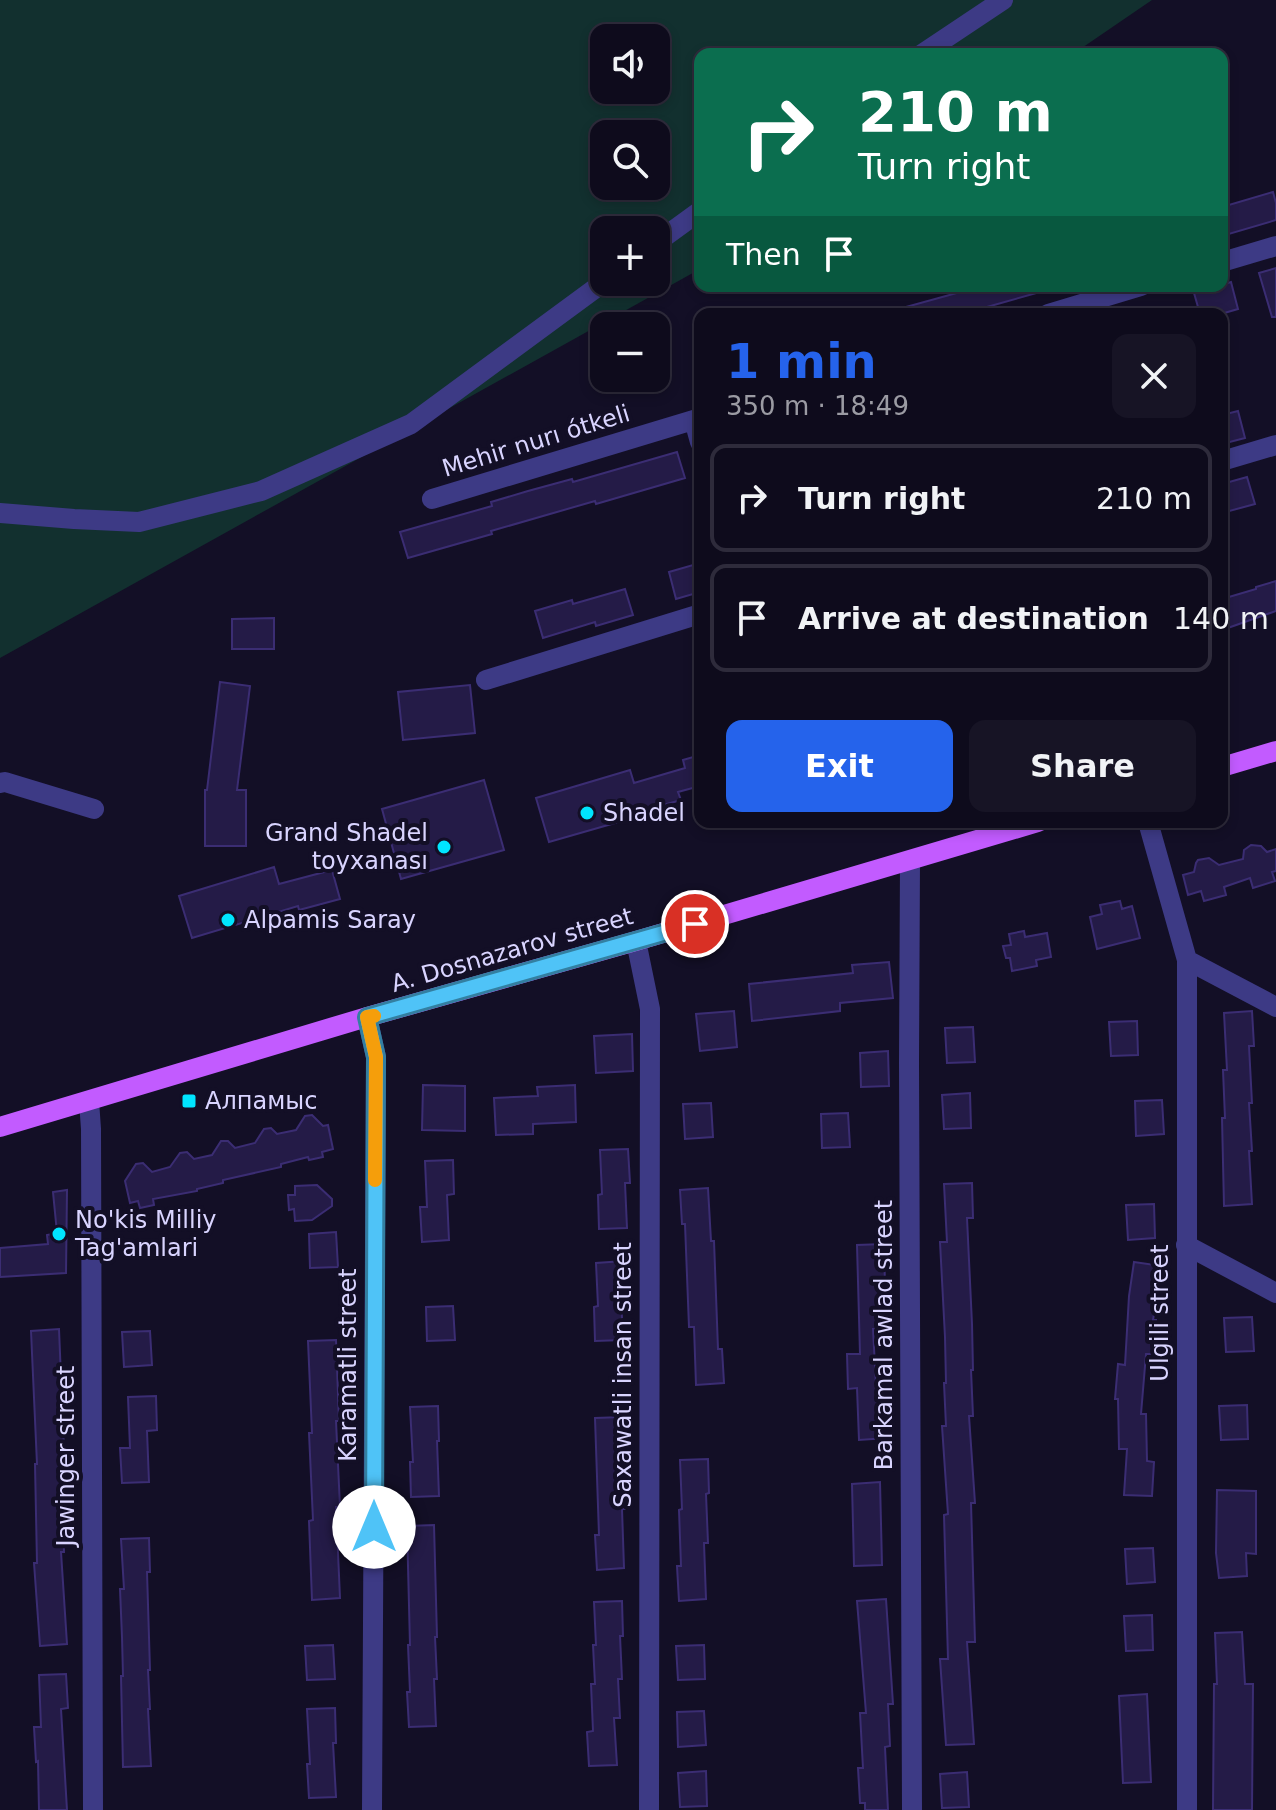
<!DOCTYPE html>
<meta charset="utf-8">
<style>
:root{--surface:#0e0b1c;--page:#171425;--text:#f1f3f6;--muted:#9b9ba3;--line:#2e2b3b;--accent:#2563eb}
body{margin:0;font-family:"DejaVu Sans",sans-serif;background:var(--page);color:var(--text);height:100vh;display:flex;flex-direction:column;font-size:30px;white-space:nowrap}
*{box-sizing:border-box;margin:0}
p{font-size:26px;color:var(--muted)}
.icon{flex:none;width:44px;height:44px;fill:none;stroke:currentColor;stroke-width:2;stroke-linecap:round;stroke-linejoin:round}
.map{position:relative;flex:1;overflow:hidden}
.panel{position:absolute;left:694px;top:308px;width:534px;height:520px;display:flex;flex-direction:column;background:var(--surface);border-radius:16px;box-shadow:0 4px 12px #0003,0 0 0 2px var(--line)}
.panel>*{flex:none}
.banner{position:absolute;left:694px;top:48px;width:534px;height:244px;border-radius:16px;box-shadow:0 4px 12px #0003,0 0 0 2px var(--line);background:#0b6e4f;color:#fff;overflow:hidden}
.buttons{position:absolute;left:590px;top:24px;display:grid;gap:16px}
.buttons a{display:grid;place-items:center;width:80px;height:80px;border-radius:16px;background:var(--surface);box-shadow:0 4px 12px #0003,0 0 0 2px var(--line);font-size:40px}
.pin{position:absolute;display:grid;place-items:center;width:68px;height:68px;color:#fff;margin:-34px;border:4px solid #fff;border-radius:50%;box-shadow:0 2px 8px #0007}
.me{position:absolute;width:88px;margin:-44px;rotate:0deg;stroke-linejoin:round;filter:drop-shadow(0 0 6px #0008)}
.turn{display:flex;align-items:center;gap:28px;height:168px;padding:0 32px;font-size:36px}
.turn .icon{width:104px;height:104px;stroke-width:2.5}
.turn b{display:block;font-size:56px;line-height:68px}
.then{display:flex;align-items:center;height:76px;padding:0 32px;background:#0003;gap:16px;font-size:30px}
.round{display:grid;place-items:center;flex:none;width:84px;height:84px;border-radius:16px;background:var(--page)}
.head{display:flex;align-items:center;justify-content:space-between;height:136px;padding:0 32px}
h1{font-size:48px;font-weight:700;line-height:60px;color:var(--accent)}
.cta{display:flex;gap:16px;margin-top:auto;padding:16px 32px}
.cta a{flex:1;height:92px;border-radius:16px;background:var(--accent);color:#fff;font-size:32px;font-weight:700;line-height:92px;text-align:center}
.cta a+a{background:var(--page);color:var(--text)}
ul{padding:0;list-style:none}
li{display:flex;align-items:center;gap:24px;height:108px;margin:0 16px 12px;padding:0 16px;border:4px solid var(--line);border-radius:16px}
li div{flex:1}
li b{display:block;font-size:30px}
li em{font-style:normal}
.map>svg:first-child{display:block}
.green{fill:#12302f;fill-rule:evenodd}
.building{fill:#241b47;stroke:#3b2d73;stroke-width:2}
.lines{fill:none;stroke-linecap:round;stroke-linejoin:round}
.minor{stroke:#3d3a85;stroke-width:20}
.major{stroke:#c25bff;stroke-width:20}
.route-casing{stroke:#337fa1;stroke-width:20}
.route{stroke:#4fc3f7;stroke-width:14}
.slow{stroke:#f59e0b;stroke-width:14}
.poi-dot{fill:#00e5ff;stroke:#130f26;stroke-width:3}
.labels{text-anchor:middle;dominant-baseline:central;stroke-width:8;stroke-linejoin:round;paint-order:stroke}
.street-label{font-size:24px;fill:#d9d4ff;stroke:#130f26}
.poi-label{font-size:24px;fill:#d9d4ff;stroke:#130f26;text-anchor:start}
</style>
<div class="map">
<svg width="1276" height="1810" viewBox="0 0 1276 1810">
<rect width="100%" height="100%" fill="#130f26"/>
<path class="green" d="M0 0H1152L1073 54H700V269L0 658ZM604 38H656V90H604ZM604 134H656V186H604ZM604 230H656V282H604Z"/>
<path class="building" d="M1273 192 1276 203V220L1222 236V207Z
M1276 268V317H1272L1259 273Z
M1231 282 1238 309 1221 314H1200L1194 293Z
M982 286H1046L1047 290 987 307 989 314H895V310Z
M1238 411 1245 438 1222 444V415Z
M677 452 685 478 596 504 595 501 491 531 492 534 408 558 400 532 492 506 491 502 528 491 572 479 573 482Z
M1247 477 1255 504 1222 513V484Z
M700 563V592L676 599 669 572Z
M1276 581V611L1222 630V599L1256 589V587Z
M625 589 633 615 596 626 595 622 543 638 535 611 572 600 573 604Z
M274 618V649H232V619Z
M220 682 250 686 237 790H246V846H205V790H207Z
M470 685 475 733 403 740 398 692Z
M700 755V786L678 792 681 800 642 811 643 815 549 842 536 798 630 770 634 783 685 768 683 760Z
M484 780 504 850 401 879 382 809Z
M1251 845 1261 846 1267 852 1276 849V871L1272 872 1275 881 1253 888 1250 878 1224 887 1226 895 1204 901 1201 891 1188 895 1183 875 1194 872 1196 863 1198 860 1209 858 1219 865 1243 859 1244 850Z
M274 867 279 884 332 870 340 899 299 910 298 906 192 938 179 896Z
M1120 901 1122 909 1132 906 1140 938 1097 949 1090 917 1102 914 1100 905Z
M1024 931 1025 937 1047 933 1051 957 1036 960 1037 966 1012 971 1010 958H1006L1003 946 1011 945 1009 934Z
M889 962 893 998 840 1003V1011L752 1021 749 984 853 973 852 965Z
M734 1011 737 1047 700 1051 696 1014Z
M1252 1011 1254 1046H1249L1252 1103H1249L1252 1151H1249L1252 1204 1224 1206 1222 1118H1225L1223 1070H1227L1224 1013Z
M1137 1021 1138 1055 1111 1056 1109 1022Z
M973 1027 975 1062 947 1063 945 1028Z
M632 1034 633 1071 596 1073 594 1036Z
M888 1051 889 1086 861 1087 860 1053Z
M423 1085 465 1086V1131L422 1130Z
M575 1085 576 1122 533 1124V1134L496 1135 494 1098 538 1096 537 1087Z
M970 1093 971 1128 944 1129 942 1095Z
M1162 1100 1164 1134 1136 1136 1135 1101Z
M711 1103 713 1137 685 1139 683 1104Z
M848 1113 850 1147 822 1148 821 1114Z
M312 1115 323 1126 328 1125 333 1149 322 1152 323 1157 309 1160 308 1157 281 1164V1167L223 1180V1183L197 1189V1191L153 1199 154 1205 140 1208 138 1201 130 1203 125 1181 136 1164 143 1163 152 1172 170 1167 180 1153 187 1152 194 1159 212 1155 221 1141H228L235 1148 255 1143 264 1129 271 1128 277 1134 296 1130 305 1116Z
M628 1149 630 1183H625L627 1228 599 1229 598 1195 602 1194 600 1150Z
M453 1160 454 1194 447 1195 449 1240 422 1242 420 1207H427L425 1161Z
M972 1183 973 1218H967L972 1324 973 1370H971L973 1416H969L975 1503H971L975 1642H967L974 1744 946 1745 940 1659H948L944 1515 948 1514 942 1426H946L944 1383H946L945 1337 940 1242H947L944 1184Z
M317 1185 332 1199V1206L312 1220 295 1221 294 1209 289 1210 288 1195H295V1186Z
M708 1188 711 1241H714L718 1349H722L724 1383 696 1385 694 1327H689L685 1224H682L680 1190Z
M67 1190 66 1273 0 1277V1248L48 1244 47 1235 57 1233 53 1192Z
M1154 1204 1155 1238 1128 1240 1126 1205Z
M336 1232 338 1267 310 1268 309 1234Z
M884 1244 886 1329H873L877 1404H885L887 1438 859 1440 857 1388 848 1389 847 1354H860L857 1245Z
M624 1261 626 1296H621L623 1340 595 1341 594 1307 598 1306 596 1263Z
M1134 1262 1162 1266 1153 1320H1156L1154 1354H1146L1141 1414H1146L1147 1461 1154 1462 1152 1496 1124 1495 1127 1449H1119L1118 1399H1115L1118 1364 1125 1365 1129 1296Z
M453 1306 455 1340 427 1341 426 1307Z
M1252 1317 1254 1351 1226 1352 1224 1318Z
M59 1329 64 1450H62L64 1498H62L64 1552H61L67 1644 40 1646 34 1563H37L35 1464H37L31 1331Z
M150 1331 152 1365 124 1367 122 1332Z
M336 1340 339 1421H336L340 1507H336L340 1598 312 1600 309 1521 313 1520 309 1433H312L308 1341Z
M156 1396 157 1430 147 1431 149 1482 122 1483 120 1448H130L128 1397Z
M1247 1405 1248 1439 1221 1440 1219 1406Z
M438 1406 439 1441H437L439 1496 411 1497 410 1462H413L410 1407Z
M623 1417 625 1509H622L624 1568 597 1570 595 1535H599L595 1418Z
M708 1459 709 1493 706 1494 708 1543H704L706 1599 679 1601 677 1566H681L679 1510 682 1509 680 1460Z
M880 1482 882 1565 854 1566 852 1484Z
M1217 1490 1256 1491V1554L1246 1553 1247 1576 1219 1578 1216 1553Z
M434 1525 437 1637H435L437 1679H434L436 1726 409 1727 407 1692H410L408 1645H410L407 1526Z
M149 1538 150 1572H147L150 1670H148L150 1709H148L151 1766 123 1767 121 1676H123L122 1637 120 1589H124L121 1539Z
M1153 1548 1155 1582 1127 1584 1125 1549Z
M886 1599 893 1704H888L890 1746 885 1747 888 1810H865V1803H860L858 1768H863L860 1713H866L857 1601Z
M622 1601 623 1636H620L622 1679H618L620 1718H614L617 1765 589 1766 587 1732 593 1731 591 1684H595L593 1645H596L594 1602Z
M1152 1615 1153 1650 1126 1651 1124 1616Z
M1242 1632 1245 1684H1253L1252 1810H1213L1214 1684H1217L1215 1633Z
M333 1645 335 1679 307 1680 305 1646Z
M704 1645 705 1679 678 1680 676 1646Z
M66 1674 68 1708 61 1709 67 1810H39L38 1761 36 1762 34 1727H41L39 1675Z
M1147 1694 1151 1782 1123 1783 1119 1696Z
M335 1708 336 1743H333L336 1797 309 1798 307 1764H310L307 1709Z
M704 1711 706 1745 678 1747 677 1712Z
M706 1771 707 1806 680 1807 678 1773Z
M967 1772 969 1807 942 1808 940 1774Z"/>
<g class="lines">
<path class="minor" d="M922 54 1003 0
M656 243 700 211
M1222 262 1276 246
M1048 314 1141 286
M694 420 700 442
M1222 461 1276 445
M432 499 700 418
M0 513 74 519 139 522 261 491 411 424 604 282
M486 680 700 614
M0 783 5 782 94 809
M1148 822 1187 960V1810
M910 861 909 1063 912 1810
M636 941 650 1009 649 1810
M1187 960 1276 1007
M367 1017 376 1057 372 1810
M89 1101 91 1129 93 1810
M1186 1245 1276 1293"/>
<path class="major" d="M1222 767 1276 751
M0 1127 367 1017 636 941 1038 822"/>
</g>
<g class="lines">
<g class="route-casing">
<path id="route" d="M374 1527 376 1057 367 1017 695 924"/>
</g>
<use href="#route" class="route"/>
<path class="slow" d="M374 1016 367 1017 376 1057 375 1180"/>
</g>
<g class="poi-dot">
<circle cx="587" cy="813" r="8"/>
<circle cx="444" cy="847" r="8"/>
<circle cx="228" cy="920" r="8"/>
<rect x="181" y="1093" width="16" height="16" rx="4"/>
<circle cx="59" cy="1234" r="8"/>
</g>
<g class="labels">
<g class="street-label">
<text transform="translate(536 441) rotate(-17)">Mehir nurı ótkeli</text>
<text transform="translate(512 950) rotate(-16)">A. Dosnazarov street</text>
<text transform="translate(1160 1313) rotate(-90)">Ulgili street</text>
<text transform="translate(884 1335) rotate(-90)">Barkamal awlad street</text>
<text transform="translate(348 1365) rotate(-90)">Karamatli street</text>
<text transform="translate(623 1375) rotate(-90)">Saxawatli insan street</text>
<text transform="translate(66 1456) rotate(-90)">Jawinger street</text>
</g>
<g class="poi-label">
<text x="603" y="813">Shadel</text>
<text x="428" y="833" text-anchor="end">Grand Shadel<tspan x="428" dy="28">toyxanası</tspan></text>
<text x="244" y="920">Alpamis Saray</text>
<text x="205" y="1101">Алпамыс</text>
<text x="75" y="1220">No'kis Milliy<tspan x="75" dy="28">Tag'amlari</tspan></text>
</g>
</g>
</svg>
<div class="buttons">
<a><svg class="icon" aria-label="sound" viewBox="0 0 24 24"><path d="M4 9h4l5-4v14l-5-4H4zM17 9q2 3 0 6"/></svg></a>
<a><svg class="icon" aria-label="search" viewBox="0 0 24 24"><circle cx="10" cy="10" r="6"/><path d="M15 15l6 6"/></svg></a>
<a>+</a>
<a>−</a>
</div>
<div class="pin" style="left:695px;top:924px;background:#d93025"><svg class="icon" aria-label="arrive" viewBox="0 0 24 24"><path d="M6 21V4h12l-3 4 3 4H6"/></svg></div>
<svg class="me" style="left:374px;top:1527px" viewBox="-20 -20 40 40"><circle r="19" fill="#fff"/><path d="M0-13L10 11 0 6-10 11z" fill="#4fc3f7"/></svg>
<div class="banner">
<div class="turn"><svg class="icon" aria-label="right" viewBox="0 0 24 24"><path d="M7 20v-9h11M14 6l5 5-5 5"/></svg><div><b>210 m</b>Turn right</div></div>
<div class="then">Then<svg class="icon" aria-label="arrive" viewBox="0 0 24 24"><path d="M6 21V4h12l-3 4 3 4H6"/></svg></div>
</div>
<section class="panel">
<div class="head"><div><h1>1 min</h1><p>350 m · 18:49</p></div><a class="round"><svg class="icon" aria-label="close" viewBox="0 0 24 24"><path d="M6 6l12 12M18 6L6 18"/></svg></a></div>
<ul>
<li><svg class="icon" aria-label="right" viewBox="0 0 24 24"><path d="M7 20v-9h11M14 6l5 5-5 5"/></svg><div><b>Turn right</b></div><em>210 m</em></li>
<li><svg class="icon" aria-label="arrive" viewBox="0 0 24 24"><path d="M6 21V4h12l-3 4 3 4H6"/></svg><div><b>Arrive at destination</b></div><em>140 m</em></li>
</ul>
<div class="cta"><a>Exit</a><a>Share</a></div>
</section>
</div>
